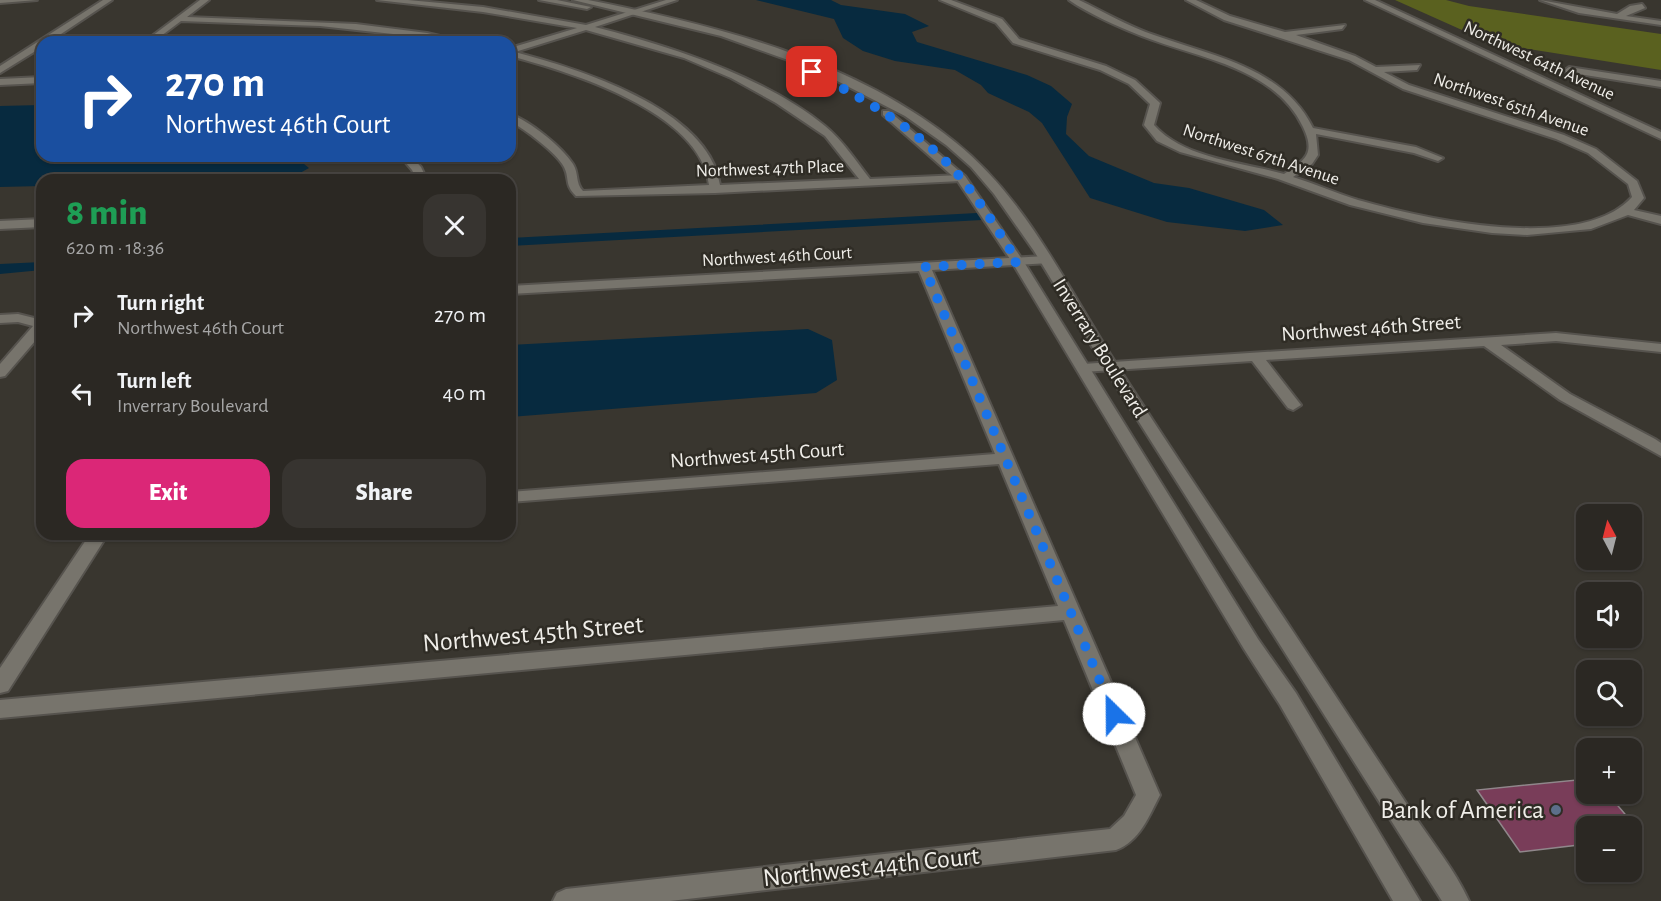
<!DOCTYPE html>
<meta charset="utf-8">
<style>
:root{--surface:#2b2823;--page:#373430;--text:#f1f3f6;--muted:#a6a6a6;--line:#474441;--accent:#db2777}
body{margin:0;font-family:"Alegreya Sans",sans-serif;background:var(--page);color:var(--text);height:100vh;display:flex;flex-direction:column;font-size:22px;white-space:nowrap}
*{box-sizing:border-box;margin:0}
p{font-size:20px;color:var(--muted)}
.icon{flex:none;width:33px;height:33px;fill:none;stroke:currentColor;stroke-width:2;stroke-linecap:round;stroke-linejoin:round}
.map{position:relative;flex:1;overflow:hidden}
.details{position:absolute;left:36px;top:174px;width:480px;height:366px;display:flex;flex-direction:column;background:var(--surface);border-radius:18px;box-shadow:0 2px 4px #0004,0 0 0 2px var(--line)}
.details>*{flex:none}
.banner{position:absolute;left:36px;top:36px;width:480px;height:126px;border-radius:18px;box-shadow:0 2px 4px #0004,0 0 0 2px var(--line);background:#1a4fa0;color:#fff;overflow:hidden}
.needle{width:39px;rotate:353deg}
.buttons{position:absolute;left:1576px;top:504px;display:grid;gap:12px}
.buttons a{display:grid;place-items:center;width:66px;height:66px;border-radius:12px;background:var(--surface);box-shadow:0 2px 4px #0004,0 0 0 2px var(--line);font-size:30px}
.pin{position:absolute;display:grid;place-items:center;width:51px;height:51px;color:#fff;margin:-26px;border-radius:12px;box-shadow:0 3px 9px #0006}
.me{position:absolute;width:66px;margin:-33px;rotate:337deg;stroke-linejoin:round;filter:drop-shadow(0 0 4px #0008)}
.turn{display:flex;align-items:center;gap:21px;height:126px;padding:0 30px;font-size:27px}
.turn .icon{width:78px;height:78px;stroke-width:2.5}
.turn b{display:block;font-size:42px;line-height:51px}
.round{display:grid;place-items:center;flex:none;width:63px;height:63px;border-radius:18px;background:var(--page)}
.summary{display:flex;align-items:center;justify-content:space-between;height:102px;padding:0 30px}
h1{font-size:36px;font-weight:800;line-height:45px;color:#1e9e55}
.primary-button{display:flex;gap:12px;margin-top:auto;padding:12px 30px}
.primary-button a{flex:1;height:69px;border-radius:18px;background:var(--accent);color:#fff;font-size:24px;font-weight:800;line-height:69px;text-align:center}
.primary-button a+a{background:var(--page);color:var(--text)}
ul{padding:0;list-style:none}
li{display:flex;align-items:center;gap:18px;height:78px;padding:0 30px}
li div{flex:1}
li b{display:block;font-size:22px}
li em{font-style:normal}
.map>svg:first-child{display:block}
.green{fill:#5a611f}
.water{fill:#072a3f}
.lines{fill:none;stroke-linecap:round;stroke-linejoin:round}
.canal{fill:#072a3f;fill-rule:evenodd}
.building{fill:#793d59;stroke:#90878b;stroke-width:1.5}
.minor-casing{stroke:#56534e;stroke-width:4}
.tertiary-casing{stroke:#56534e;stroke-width:4}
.minor{fill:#77746c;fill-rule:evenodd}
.tertiary{fill:#77746c;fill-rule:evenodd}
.route{stroke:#1a73e8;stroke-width:10;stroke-dasharray:0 18}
.service-dot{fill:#5c6f8a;stroke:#2f2c25;stroke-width:2}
.labels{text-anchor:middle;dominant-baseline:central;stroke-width:5;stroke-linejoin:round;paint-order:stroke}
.far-street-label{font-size:18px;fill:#f0eee9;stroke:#2f2c25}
.street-label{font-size:21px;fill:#f0eee9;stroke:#2f2c25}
.near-street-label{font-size:26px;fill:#f0eee9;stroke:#2f2c25}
.near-poi-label{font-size:26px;fill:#f0eee9;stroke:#2f2c25;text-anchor:end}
</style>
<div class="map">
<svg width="1661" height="901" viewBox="0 0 1661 901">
<rect width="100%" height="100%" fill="#39362f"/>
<path class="green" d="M1395 0H1446L1469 6 1661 34V70L1491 43Z"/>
<path class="water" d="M756 0H831L841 5 905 14 929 26 912 32 917 42 1027 75 1051 86 1072 104 1067 117 1066 134 1089 156 1154 183 1189 188 1264 210 1283 225 1245 231 1167 222 1090 198 1042 123 1029 112 988 93 981 85 955 70 895 61 863 51 843 38 834 19Z
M42 105V156H294L309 168 300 173 158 180H42V186L0 187V106Z
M808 329 832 340 837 380 816 393 510 417V345Z"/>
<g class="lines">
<path class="canal" d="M977 213 984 217 982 220 510 246V238Z
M42 262V270L0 274V264Z"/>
</g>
<path class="building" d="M1587 779V794H1608L1635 826H1587V844L1520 852 1477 790Z"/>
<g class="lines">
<g class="minor-casing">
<path id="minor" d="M0 0H37L0 3Z
M103 0H112L49 42H42V47L0 73V66Z
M200 0H209L187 17 356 24 427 33 466 42 320 26 181 21 153 42H144Z
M377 0H408L483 7 586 25 666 0H677L595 27C670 46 765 77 825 126 843 141 856 161 870 179L961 175 966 178 961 181 715 193 576 196C564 184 570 179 564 167 556 152 524 129 510 121V114C530 121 562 147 573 164 579 173 575 183 583 191L709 185C701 112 571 72 510 56V48L577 28 483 12ZM586 30 684 58 731 78 776 103 825 136 859 179 720 185C709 109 579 69 515 52Z
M940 0H951L1002 19 1019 39 1106 66 1135 80 1160 103 1154 125C1184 159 1242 162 1284 174 1305 160 1316 154 1303 127 1274 66 1196 58 1139 35 1117 26 1089 14 1069 0H1079C1104 12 1128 26 1154 35 1212 56 1283 67 1313 128L1416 147 1443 158 1438 161 1414 153 1316 134 1318 155 1312 164 1293 177C1315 184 1336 193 1358 200 1424 219 1581 254 1632 197L1628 184 1588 153 1556 139 1403 89 1349 60 1224 20 1186 0H1196L1230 16 1285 32 1345 25 1342 29 1296 35 1355 56 1376 67 1420 65 1417 70 1384 72 1409 85 1564 135 1596 149 1637 181 1644 198 1634 210 1661 216V224L1628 215 1591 229 1527 235 1492 233 1423 223 1350 205 1278 179 1180 152 1157 141 1144 125 1150 104 1129 84 1100 70 1013 43 996 23Z
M1365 0H1375L1661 132V139Z
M1540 0 1617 14 1630 6 1642 4 1645 8 1626 16 1661 21V25L1579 13Z
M1569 67 1661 81V87L1566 72 1565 70Z
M42 77V83L0 85V79Z
M400 156H411L421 167 427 180H417L412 170Z
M42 219V227L0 229V221Z
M1045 256 1051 260 1049 263 932 270 1160 795C1149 816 1140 841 1116 850L670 901H553L557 893 566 889 1110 829 1124 816 1136 795 1064 620 0 718V700L1058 606 999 464 510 502V492L995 454 919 271 510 294V286Z
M18 314 42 320V333L5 376 0 377V364L33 326 18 322 0 323V315Z
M1556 333 1661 344V352L1556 341 1501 345 1570 394 1655 439 1661 443V456L1560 400 1484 346 1266 360 1301 405 1293 410 1288 408 1252 361 1083 372 1076 368 1083 364Z
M90 534H108L8 691 0 693V668Z"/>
</g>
<g class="tertiary-casing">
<path id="tertiary" d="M539 0H557L591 7 587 9Z
M573 0H588C715 25 852 59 955 142 1024 197 1064 281 1110 354 1169 447 1231 538 1292 630 1332 691 1372 751 1412 812 1431 841 1455 870 1469 901H1442L1108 373 1034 251 994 194 971 167 946 145 905 116 816 70 721 36Z
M883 111H889L965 176 1024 262 1258 639 1296 693 1420 901H1393L1280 705 1244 649 1012 262 957 180 883 115Z"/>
</g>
<use href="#minor" class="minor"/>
<use href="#tertiary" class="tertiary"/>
</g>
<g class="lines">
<path class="route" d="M812 72C866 100 921 131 961 178 982 204 1000 234 1018 262L924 267 1114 714"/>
</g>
<circle class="service-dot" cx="1556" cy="810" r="6"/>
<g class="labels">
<g class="far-street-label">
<text transform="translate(1539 61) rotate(25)">Northwest 64th Avenue</text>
<text transform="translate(1511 105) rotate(19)">Northwest 65th Avenue</text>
<text transform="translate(1261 155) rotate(18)">Northwest 67th Avenue</text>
<text transform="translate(770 169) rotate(-2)">Northwest 47th Place</text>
<text transform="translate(777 257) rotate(-3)">Northwest 46th Court</text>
</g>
<g class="street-label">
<text transform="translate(1371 328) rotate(-4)">Northwest 46th Street</text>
<text transform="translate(1100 348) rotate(58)">Inverrary Boulevard</text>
<text transform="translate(757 455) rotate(-4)">Northwest 45th Court</text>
</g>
<g class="near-street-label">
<text transform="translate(533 634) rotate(-5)">Northwest 45th Street</text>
<text transform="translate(871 867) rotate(-6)">Northwest 44th Court</text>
</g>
<g class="near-poi-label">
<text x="1544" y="810">Bank of America</text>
</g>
</g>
</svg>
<div class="buttons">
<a><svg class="needle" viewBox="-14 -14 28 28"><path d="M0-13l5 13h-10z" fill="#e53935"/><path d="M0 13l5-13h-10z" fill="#a6a6a6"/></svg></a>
<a><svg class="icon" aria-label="sound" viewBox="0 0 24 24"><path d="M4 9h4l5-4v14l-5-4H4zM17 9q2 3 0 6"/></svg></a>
<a><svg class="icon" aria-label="search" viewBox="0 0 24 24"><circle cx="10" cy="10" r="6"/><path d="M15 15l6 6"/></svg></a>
<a>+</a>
<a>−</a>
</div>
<div class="pin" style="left:812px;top:72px;background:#d93025"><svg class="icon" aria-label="arrive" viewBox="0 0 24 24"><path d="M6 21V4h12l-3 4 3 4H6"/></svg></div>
<svg class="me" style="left:1114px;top:714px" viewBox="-20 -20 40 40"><circle r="19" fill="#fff"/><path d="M0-13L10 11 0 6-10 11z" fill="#1a73e8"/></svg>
<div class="banner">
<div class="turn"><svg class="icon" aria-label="right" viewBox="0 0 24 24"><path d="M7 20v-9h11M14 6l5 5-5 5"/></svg><div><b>270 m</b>Northwest 46th Court</div></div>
</div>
<section class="details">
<div class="summary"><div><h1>8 min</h1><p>620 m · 18:36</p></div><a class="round"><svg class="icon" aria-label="close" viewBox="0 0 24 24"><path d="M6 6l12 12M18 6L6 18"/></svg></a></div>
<ul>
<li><svg class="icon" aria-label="right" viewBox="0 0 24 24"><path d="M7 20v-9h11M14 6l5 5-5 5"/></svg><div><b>Turn right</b><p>Northwest 46th Court</p></div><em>270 m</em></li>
<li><svg class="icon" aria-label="left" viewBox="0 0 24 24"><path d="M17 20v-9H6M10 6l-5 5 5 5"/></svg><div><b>Turn left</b><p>Inverrary Boulevard</p></div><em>40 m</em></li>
</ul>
<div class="primary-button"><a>Exit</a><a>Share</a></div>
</section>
</div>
